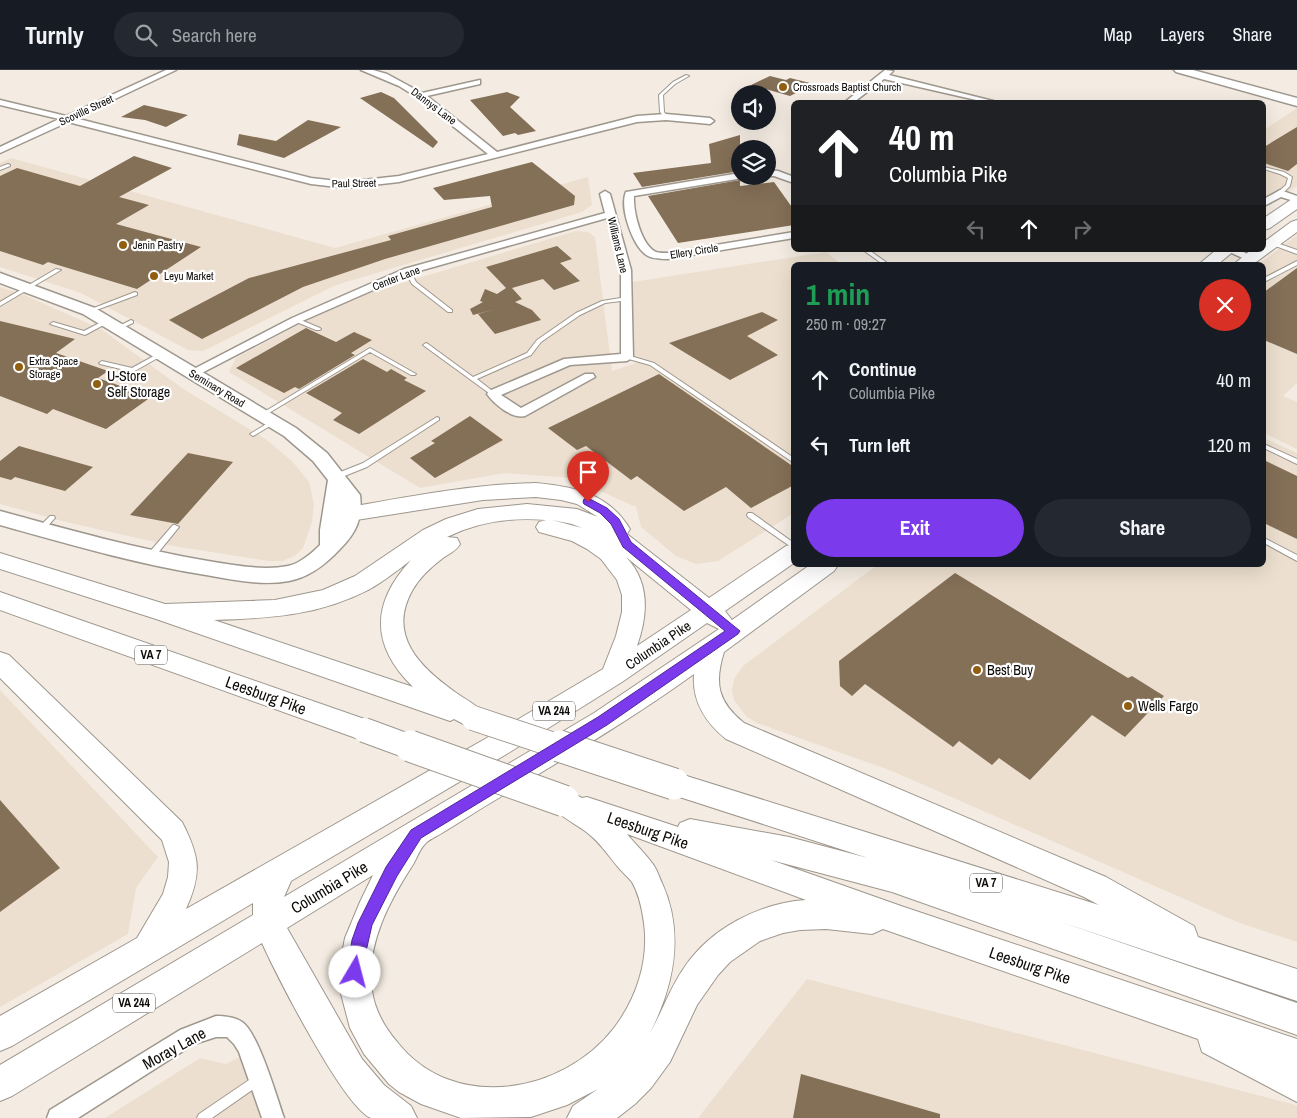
<!DOCTYPE html>
<meta charset="utf-8">
<style>
:root{--surface:#171b24;--page:#242831;--text:#f1f3f6;--muted:#9ea1a6;--line:#363941;--accent:#7c3aed}
body{margin:0;font-family:"Archivo Narrow",sans-serif;background:var(--page);color:var(--text);height:100vh;display:flex;flex-direction:column;font-size:19px;white-space:nowrap}
*{box-sizing:border-box;margin:0}
p{font-size:16px;color:var(--muted)}
.icon{flex:none;width:28px;height:28px;fill:none;stroke:currentColor;stroke-width:2;stroke-linecap:round;stroke-linejoin:round}
.map{position:relative;flex:1;overflow:hidden}
.panel{position:absolute;left:791px;top:192px;width:475px;height:305px;display:flex;flex-direction:column;background:var(--surface);border-radius:8px;box-shadow:0 5px 20px #0002}
.panel>*{flex:none}
.guide{position:absolute;left:791px;top:30px;width:475px;height:152px;border-radius:8px;box-shadow:0 5px 20px #0002;background:#202124;color:#fff;overflow:hidden}
.buttons{position:absolute;left:731px;top:15px;display:grid;gap:10px}
.buttons a{display:grid;place-items:center;width:45px;height:45px;border-radius:50%;background:var(--surface);box-shadow:0 5px 20px #0002;font-size:25px}
.pin{position:absolute;display:grid;place-items:center;width:42px;height:42px;color:#fff;margin:-51px -21px;border-radius:50% 50% 50% 0;rotate:-45deg;box-shadow:0 0 5px #0007}
.pin .icon{rotate:45deg}
.me{position:absolute;width:55px;margin:-28px;rotate:8deg;stroke-linejoin:round;filter:drop-shadow(0 0 4px #0008)}
.turn{display:flex;align-items:center;gap:18px;height:105px;padding:0 15px;font-size:22px}
.turn .icon{width:65px;height:65px;stroke-width:2.5}
.turn b{display:block;font-size:35px;line-height:42px}
.lanes{display:flex;align-items:center;height:48px;padding:0 15px;background:#0003;justify-content:center;gap:25px;direction:ltr}
.lanes .off{opacity:.35}
.round{display:grid;place-items:center;flex:none;width:52px;height:52px;border-radius:26px;background:var(--page)}
.overview{display:flex;align-items:center;justify-content:space-between;height:85px;padding:0 15px}
h1{font-size:30px;font-weight:800;line-height:38px;color:#1e9e55}
.action{display:flex;gap:10px;margin-top:auto;padding:10px 15px}
.action a{flex:1;height:58px;border-radius:30px;background:var(--accent);color:#fff;font-size:20px;font-weight:800;line-height:58px;text-align:center}
.action a+a{background:var(--page);color:var(--text)}
ul{padding:0;list-style:none}
li{display:flex;align-items:center;gap:15px;height:65px;padding:0 15px}
li div{flex:1}
li b{display:block;font-size:19px}
li em{font-style:normal}
header{display:flex;align-items:center;gap:30px;box-sizing:border-box;height:70px;padding:0 25px;background:var(--surface);border-bottom:1px solid var(--line)}
header strong{font-size:24px}
nav{display:flex;gap:28px;margin-inline-start:auto;font-size:18px}
.search{width:350px;height:45px;background:var(--page);display:flex;align-items:center;gap:12px;box-sizing:border-box;padding:0 18px;border-radius:28px;color:var(--muted);font-size:19px}
.map>svg:first-child{display:block}
.built{fill:#ecdfcf;fill-rule:evenodd}
.building{fill:#846f57}
.lines{fill:none;stroke-linecap:round;stroke-linejoin:round}
.lane-casing{stroke:#9e978e;stroke-width:2}
.street-casing{stroke:#9e978e;stroke-width:3}
.secondary-casing{stroke:#9e978e;stroke-width:3}
.primary-casing{stroke:#9e978e;stroke-width:2}
.lane{fill:#fff;fill-rule:evenodd}
.street{fill:#fff;fill-rule:evenodd}
.secondary{fill:#fff;fill-rule:evenodd}
.primary{fill:#fff;fill-rule:evenodd}
.primary-bridge-far1-casing{stroke:#9e978e;stroke-width:26;stroke-linecap:butt}
.primary-bridge-casing{stroke:#9e978e;stroke-width:33;stroke-linecap:butt}
.primary-bridge-far1{stroke:#fff;stroke-width:24}
.primary-bridge{stroke:#fff;stroke-width:31}
.route{fill:#7c3aed;stroke:#51269a}
.poi-dot{fill:#915f0f;stroke:#fff;stroke-width:2}
.labels{text-anchor:middle;dominant-baseline:central;stroke-width:4.5;stroke-linejoin:round;paint-order:stroke}
.far-poi-label{font-size:11px;fill:#0e0b08;stroke:#fff;text-anchor:start}
.far-street-label{font-size:11px;fill:#0e0b08;stroke:#fff}
.shield{fill:#fff;stroke:#565452;stroke-width:1}
.shield-label{font-size:12px;font-weight:bold;fill:#0e0b08}
.poi-label{font-size:14px;fill:#0e0b08;stroke:#fff;text-anchor:start}
.street-label{font-size:14px;fill:#0e0b08;stroke:#fff}
.near-street-label{font-size:16px;fill:#0e0b08;stroke:#fff}
</style>
<header>
<strong>Turnly</strong>
<div class="search"><svg class="icon" aria-label="search" viewBox="0 0 24 24"><circle cx="10" cy="10" r="6"/><path d="M15 15l6 6"/></svg>Search here</div>
<nav><a>Map</a><a>Layers</a><a>Share</a></nav>
</header>
<div class="map">
<svg width="1297" height="1048" viewBox="0 0 1297 1048">
<rect width="100%" height="100%" fill="#f4ece2"/>
<path class="built" d="M1297 38V116L1264 138V60Z
M11 88 335 178 588 107 592 135 582 142 336 215 203 281 188 280 81 223 0 197V93Z
M576 161 588 162 595 167 612 301 642 291 627 287 626 213 826 182 842 195H794V443L718 491 696 494 676 486 641 457 636 437 571 408 505 403 420 418 229 302 236 288 345 230ZM646 292 652 294 782 385H781Z
M1297 165V313L1283 326 1297 332V379L1264 363V195H1258Z
M0 217 22 224 101 259 182 318 267 370 293 392 309 412 314 434 312 452 303 478 296 485 283 491H269L173 476 70 453 0 434Z
M1264 368 1297 383V872L1237 852 892 701 757 653 747 647 734 630 732 621 734 609 743 596 877 495H1264Z
M0 620 158 787 136 818 128 864 0 937Z
M807 909 1292 1034 1297 1036V1048H698Z
M246 984 266 1048H105L200 988 226 994Z"/>
<path class="building" d="M770 6 786 10 790 8 810 13 805 16 808 17 790 26 751 15Z
M381 22 394 28 438 72 433 78 360 28Z
M507 22 520 27 510 37 536 61 518 65 515 63 503 66 470 30Z
M144 35 188 45 166 57 145 50 121 47Z
M308 50 341 57 284 88 237 75 239 64 276 71Z
M1297 57V94L1288 101 1264 93V77Z
M740 65V101L642 117 633 103 711 93 709 74Z
M134 86 172 98 119 127 149 135 116 154 201 177 137 219 48 192 43 195 0 181V106L17 98 80 116Z
M532 92 575 126 574 135 385 189 303 217 202 269 169 250 249 208 391 170 388 166 492 137 490 126 444 130 433 118Z
M740 110V116L774 112 794 140V155L678 173 648 126Z
M557 176 572 189 560 193 580 211 554 220 543 209 512 218 522 229 515 232 532 240 541 250 495 264 478 244 496 239 473 245 470 239 483 232 480 231 485 219 497 224 506 218 486 197Z
M1297 198V284L1264 270V222Z
M762 242 778 250 747 266 778 285 730 310 669 273Z
M0 251 75 269 56 283 108 301 98 308 151 327 106 359 53 339 47 344 0 326Z
M306 258 336 272 354 262 372 270 351 283 355 285 299 319 295 317 284 323 236 298Z
M363 289 387 302 391 299 407 308 404 310 426 321 359 364 333 350 342 343 306 323Z
M659 304 794 397V415L751 438 726 417 684 441 637 406 631 410 586 376 577 380 548 358Z
M470 346 503 370 435 408 410 388 435 373 431 371Z
M19 376 93 397 65 421 15 407 11 410 0 407V391Z
M188 383 233 392 178 454 130 445Z
M1264 390 1297 406V469L1264 453Z
M955 503 1128 608 1132 606 1164 626 1125 667 1092 645 1030 710 999 688 992 695 959 671 953 677 865 614 852 626 840 616 839 591Z
M0 730 60 798 0 842Z
M801 1004 940 1044V1048H793Z"/>
<g class="lines">
<g class="lane-casing">
<path id="lane" d="M686 5 689 6 675 14 663 25 664 42 668 47 665 48 660 42 659 25 673 12Z
M852 29 865 32H859L851 31 850 30Z
M8 94 10 95V96L0 100V97Z
M1264 97 1284 102 1292 107 1290 116 1282 124H1278V122L1286 115 1288 108 1280 104 1264 99Z
M1270 172H1274L1297 180V184L1270 174Z
M863 180H869L890 195H884Z
M1297 191V195L1264 212V208Z
M56 199 61 200 0 236V232Z
M406 200H410L416 212 452 240V242H448L412 214 405 201Z
M135 222 137 223V225L91 242 89 243 86 241Z
M627 227 630 229 629 230 605 233 580 245 541 272 531 285 477 309 495 323 496 324 493 326 423 275 426 273 428 274 473 307 527 283 537 270 576 243 602 231Z
M296 248 320 258 321 259 320 260H316L294 251 293 250Z
M107 249 110 251 109 252 85 265 50 254 53 252 84 261Z
M131 250 133 251V253L120 259H116L115 258Z
M370 278 416 304 415 305H411L370 282 264 346H260L259 345Z
M161 282 164 284 163 285 133 302 100 294 99 293 102 291 132 298Z
M627 285 654 293 794 388V393L650 295 625 288 624 287Z
M437 347 439 348V350L367 397 337 409H335L332 407 333 405 363 393Z
M273 350 276 352 275 353 255 365 253 366 250 364Z
M1264 374 1297 389V394L1264 378Z
M748 443H752L794 473V479L748 447 747 445Z
M50 446H54L55 448 43 461H39L37 459Z
M173 455H175L179 457 153 489H147L146 487 147 485Z
M1264 468 1297 485V491L1264 473Z
M258 1004 262 1005 263 1009 262 1013 212 1048H197L199 1044Z"/>
</g>
<g class="street-casing">
<path id="street" d="M166 0H176L75 48 311 108 346 112 399 106 488 84 415 26 399 16 361 0H373L387 4 422 23 480 10V14L427 26 497 82 637 46 666 44 710 48 714 51 710 54 666 50 637 52 399 112 346 118 311 114 68 52 0 83V77L59 49 0 35V30L66 46Z
M885 0 893 1 889 5 997 32H985L884 9 854 32H845Z
M768 100 778 101 794 107V113L774 106H768Z
M740 103V106H744L743 108 634 126C633 141 641 175 656 182 659 183 664 183 668 183L794 162V168L668 189C662 189 654 189 648 186 633 178 619 137 626 122Z
M1280 120 1297 126V132L1281 127 1264 136V129Z
M605 121 610 124 631 200 633 287 627 291 570 295 501 325 521 338 585 304H593L595 307 525 346C512 349 494 334 487 324L489 321 564 289 621 284V200L607 148 412 203 300 252 196 306H188L186 303 292 248 404 199 605 143 600 124Z
M1225 180H1239L1256 188 1251 191 1247 190Z
M216 946C225 946 235 947 242 952 258 962 277 1028 284 1048H262L239 982 234 974 227 967H216L194 974 78 1048H47L50 1040 180 960Z"/>
</g>
<g class="secondary-casing">
<path id="secondary" d="M1174 0H1193L1297 28V36L1176 2Z
M0 203 95 238 296 358 327 383 360 425C363 449 356 463 340 479 326 494 310 507 289 511 262 516 234 510 206 505 136 494 68 474 0 455V441C69 460 138 479 208 491 234 495 262 501 288 496 299 494 312 483 320 475V460L328 410 313 391 284 366 83 244 0 213Z"/>
</g>
<g class="primary-casing">
<path id="primary" d="M1297 127V139L1270 158 1264 160V148L1292 129Z
M1297 150V162L1252 195H1233L1251 180H1264V172L1291 152Z
M1216 180H1235L1217 195H1198Z
M536 413C575 417 608 423 630 459L627 464 709 528 786 476 794 474V493L725 541 732 550 810 495H838L834 501 724 582C714 614 718 632 744 653L1106 807 1194 856 1198 867 1297 899V931L1058 851 1297 933V965L892 822 771 790 901 836 1297 969V1032L1202 982 1198 969 883 859 872 864 826 859 800 860 783 863 760 871 730 892 718 905 697 935 670 992 651 1018 635 1034 617 1048H567L573 1036 598 1019 567 1035 531 1047 461 1048 421 1034 399 1022 389 1014 364 984 350 958 340 920V894L345 868 360 832 373 805 287 858 362 989 384 1015 411 1036 417 1048C407 1048 378 1048 371 1048 344 1038 276 904 262 873L12 1026 0 1031V995L253 845V833L12 976 0 981V946L137 868 163 824 168 807 169 792 162 770 0 608V582L9 585 182 752C200 787 202 803 186 839L485 669 603 599 616 566 622 542V525L617 510 601 489 587 479 572 471 539 462 536 457 539 452 546 450C512 447 477 452 447 467L457 468 460 474C456 481 450 483 443 488 431 497 419 508 412 521 387 566 421 598 455 622 466 630 480 636 486 648L482 656 473 659 454 649 450 651 156 549 0 499V483L165 534 275 530 323 520 355 506 423 460 446 449 478 439 527 434 577 439 598 447 577 434 561 430 536 427 483 430 350 451 342 449 339 444 342 439 350 437C412 426 474 414 536 413ZM552 450 572 454 582 458ZM626 487 691 540 637 576C648 545 650 512 626 487ZM411 490C371 533 370 575 413 617L214 550C271 548 318 546 370 519 384 511 398 500 411 490ZM707 553 719 559 594 643 284 827 291 811 505 685 622 612ZM694 604C692 631 705 652 726 669L1084 827 1099 835 674 702 664 706 660 714 664 722 868 788 789 767 690 749 680 753 678 757 587 727 582 728 564 719 554 722 550 731C557 746 573 752 585 761 599 771 607 784 618 797 622 802 628 807 632 812 639 824 642 839 644 853 649 890 637 928 614 958 563 1024 454 1043 398 973 385 958 375 941 372 921 365 875 390 830 414 793 417 787 420 779 425 774 428 770 437 766 442 763 459 753 475 742 492 732 560 691 629 651 694 604ZM627 764 806 830C759 833 710 859 684 898 670 918 662 942 650 963 674 915 685 864 662 813 659 807 657 799 652 793 645 783 635 774 627 764Z
M0 522 373 652 377 660 373 668 364 671 0 540Z"/>
</g>
<use href="#lane" class="lane"/>
<use href="#street" class="street"/>
<use href="#secondary" class="secondary"/>
<use href="#primary" class="primary"/>
<g class="primary-bridge-far1-casing">
<path id="primary-bridge-far1" d="M473 648 563 678
M364 660 413 678"/>
</g>
<g class="primary-bridge-casing">
<path id="primary-bridge" d="M410 676 564 731
M559 676 674 714"/>
</g>
<use href="#primary-bridge-far1" class="primary-bridge-far1"/>
<use href="#primary-bridge" class="primary-bridge"/>
</g>
<path class="route" d="M588 428 607 438 619 449 631 472 740 561 738 564 607 655 421 768 397 806 372 855 360 908 355 910 349 908 347 902 352 870 358 853 386 797 411 760 598 647 725 561 623 477 611 454 600 443 584 434 583 432 584 429Z"/>
<g class="poi-dot">
<circle cx="783" cy="17" r="5"/>
<circle cx="123" cy="175" r="5"/>
<circle cx="154" cy="206" r="5"/>
<circle cx="19" cy="297" r="5"/>
<circle cx="97" cy="314" r="5"/>
<circle cx="977" cy="600" r="5"/>
<circle cx="1128" cy="636" r="5"/>
</g>
<g class="labels">
<g class="far-poi-label">
<text x="793" y="17">Crossroads Baptist Church</text>
<text x="133" y="175">Jenin Pastry</text>
<text x="164" y="206">Leyu Market</text>
<text x="29" y="291">Extra Space<tspan x="29" dy="13">Storage</tspan></text>
</g>
<g class="far-street-label">
<text transform="translate(434 36) rotate(37)">Dannys Lane</text>
<text transform="translate(86 40) rotate(-25)">Scoville Street</text>
<text transform="translate(354 113) rotate(-1)">Paul Street</text>
<text transform="translate(618 175) rotate(77)">Williams Lane</text>
<text transform="translate(694 181) rotate(-9)">Ellery Circle</text>
<text transform="translate(396 208) rotate(-21)">Center Lane</text>
<text transform="translate(217 318) rotate(31)">Seminary Road</text>
</g>
<g class="shield">
<rect x="135" y="575.5" width="32" height="19" rx="4"/>
<rect x="533" y="631.5" width="42" height="19" rx="4"/>
<rect x="970" y="803.5" width="32" height="19" rx="4"/>
<rect x="113" y="923.5" width="42" height="19" rx="4"/>
</g>
<g class="shield-label">
<text x="151" y="585">VA 7</text>
<text x="554" y="641">VA 244</text>
<text x="986" y="813">VA 7</text>
<text x="134" y="933">VA 244</text>
</g>
<g class="poi-label">
<text x="107" y="306">U-Store<tspan x="107" dy="16">Self Storage</tspan></text>
<text x="987" y="600">Best Buy</text>
<text x="1138" y="636">Wells Fargo</text>
</g>
<g class="street-label">
<text transform="translate(658 575) rotate(-34)">Columbia Pike</text>
</g>
<g class="near-street-label">
<text transform="translate(266 625) rotate(20)">Leesburg Pike</text>
<text transform="translate(648 760) rotate(19)">Leesburg Pike</text>
<text transform="translate(329 817) rotate(-31)">Columbia Pike</text>
<text transform="translate(1030 895) rotate(19)">Leesburg Pike</text>
<text transform="translate(174 978) rotate(-29)">Moray Lane</text>
</g>
</g>
</svg>
<div class="buttons">
<a><svg class="icon" aria-label="sound" viewBox="0 0 24 24"><path d="M4 9h4l5-4v14l-5-4H4zM17 9q2 3 0 6"/></svg></a>
<a><svg class="icon" aria-label="layers" viewBox="0 0 24 24"><path d="M12 4l9 5-9 5-9-5zM3 14l9 5 9-5"/></svg></a>
</div>
<div class="pin" style="left:588px;top:432px;background:#d93025"><svg class="icon" aria-label="arrive" viewBox="0 0 24 24"><path d="M6 21V4h12l-3 4 3 4H6"/></svg></div>
<svg class="me" style="left:355px;top:902px" viewBox="-20 -20 40 40"><circle r="19" fill="#fff"/><path d="M0-13L10 11 0 6-10 11z" fill="#7c3aed"/></svg>
<div class="guide">
<div class="turn"><svg class="icon" aria-label="ahead" viewBox="0 0 24 24"><path d="M12 20V5M6 11l6-6 6 6"/></svg><div><b>40 m</b>Columbia Pike</div></div>
<div class="lanes"><svg class="icon off" aria-label="left" viewBox="0 0 24 24"><path d="M17 20v-9H6M10 6l-5 5 5 5"/></svg><svg class="icon" aria-label="ahead" viewBox="0 0 24 24"><path d="M12 20V5M6 11l6-6 6 6"/></svg><svg class="icon off" aria-label="right" viewBox="0 0 24 24"><path d="M7 20v-9h11M14 6l5 5-5 5"/></svg></div>
</div>
<section class="panel">
<div class="overview"><div><h1>1 min</h1><p>250 m · 09:27</p></div><a class="round" style="background:#d93025;color:#fff"><svg class="icon" aria-label="close" viewBox="0 0 24 24"><path d="M6 6l12 12M18 6L6 18"/></svg></a></div>
<ul>
<li><svg class="icon" aria-label="ahead" viewBox="0 0 24 24"><path d="M12 20V5M6 11l6-6 6 6"/></svg><div><b>Continue</b><p>Columbia Pike</p></div><em>40 m</em></li>
<li><svg class="icon" aria-label="left" viewBox="0 0 24 24"><path d="M17 20v-9H6M10 6l-5 5 5 5"/></svg><div><b>Turn left</b></div><em>120 m</em></li>
</ul>
<div class="action"><a>Exit</a><a>Share</a></div>
</section>
</div>
